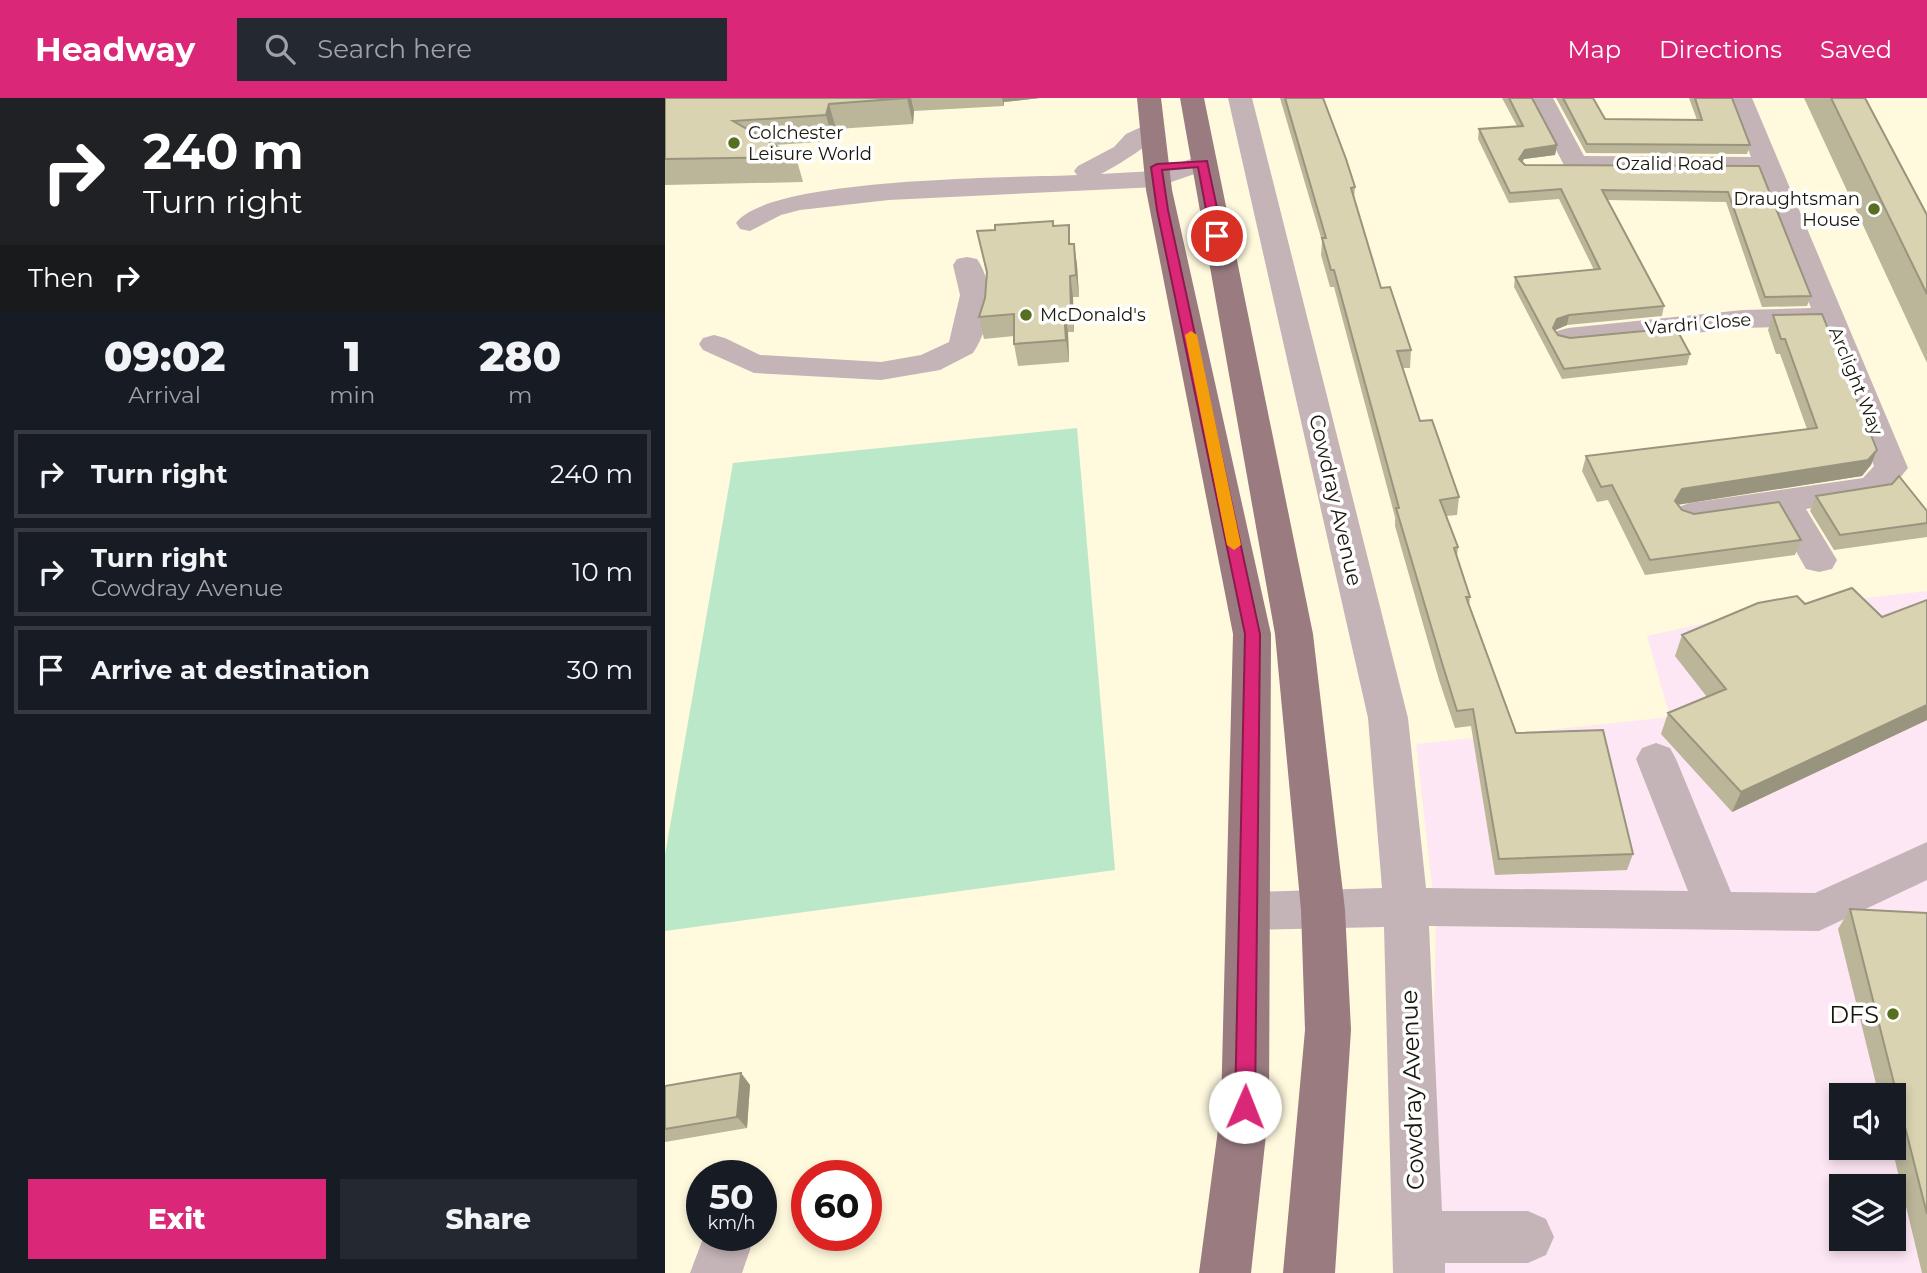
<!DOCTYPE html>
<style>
:root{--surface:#171b24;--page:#242831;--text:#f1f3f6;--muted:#9ea1a6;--line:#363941;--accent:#db2777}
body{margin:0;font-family:Montserrat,sans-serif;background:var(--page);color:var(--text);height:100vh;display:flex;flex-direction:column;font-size:26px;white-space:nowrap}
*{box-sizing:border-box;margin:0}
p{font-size:23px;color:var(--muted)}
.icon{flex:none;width:38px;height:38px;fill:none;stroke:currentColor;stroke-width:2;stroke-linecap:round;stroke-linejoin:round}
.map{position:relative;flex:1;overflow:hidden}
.side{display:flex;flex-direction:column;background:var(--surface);width:665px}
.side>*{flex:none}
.banner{background:#202124;color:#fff;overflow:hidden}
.tools{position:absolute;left:1164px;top:985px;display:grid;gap:14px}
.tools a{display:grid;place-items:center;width:77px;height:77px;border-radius:0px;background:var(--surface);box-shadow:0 4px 10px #0003;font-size:35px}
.speed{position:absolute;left:21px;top:1062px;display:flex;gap:14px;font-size:35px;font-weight:700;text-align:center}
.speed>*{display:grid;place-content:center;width:91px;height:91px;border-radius:50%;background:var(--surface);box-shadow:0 4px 10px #0003;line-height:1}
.speed small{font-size:18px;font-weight:400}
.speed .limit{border:10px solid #d22;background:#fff;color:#111}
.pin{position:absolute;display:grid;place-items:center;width:60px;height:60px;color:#fff;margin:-30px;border:4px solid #fff;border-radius:50%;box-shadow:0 2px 7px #0007}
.me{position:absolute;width:77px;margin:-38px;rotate:1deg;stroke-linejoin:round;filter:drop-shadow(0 0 5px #0008)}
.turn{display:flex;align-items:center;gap:24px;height:147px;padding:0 28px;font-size:32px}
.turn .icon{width:91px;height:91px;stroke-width:2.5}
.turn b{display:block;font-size:49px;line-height:60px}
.then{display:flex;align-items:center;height:66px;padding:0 28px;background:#0003;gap:14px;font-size:26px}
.eta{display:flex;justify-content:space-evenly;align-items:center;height:119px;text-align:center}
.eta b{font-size:42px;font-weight:800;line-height:49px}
.button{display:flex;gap:14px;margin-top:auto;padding:14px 28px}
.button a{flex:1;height:80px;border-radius:0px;background:var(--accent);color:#fff;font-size:28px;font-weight:800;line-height:80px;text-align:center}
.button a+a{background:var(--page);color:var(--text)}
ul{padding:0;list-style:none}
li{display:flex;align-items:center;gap:21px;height:88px;margin:0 14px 10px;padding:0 14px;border:4px solid var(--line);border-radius:0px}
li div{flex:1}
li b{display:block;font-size:26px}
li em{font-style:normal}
header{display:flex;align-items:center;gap:42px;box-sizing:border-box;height:98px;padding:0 35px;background:var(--accent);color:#fff}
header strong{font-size:33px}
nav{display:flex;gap:38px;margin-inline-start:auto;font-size:24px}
.search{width:490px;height:63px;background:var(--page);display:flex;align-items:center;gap:18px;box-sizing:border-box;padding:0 24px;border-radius:0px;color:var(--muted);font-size:26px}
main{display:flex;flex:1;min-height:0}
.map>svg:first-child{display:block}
.commercial{fill:#fee7f4;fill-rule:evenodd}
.green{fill:#bbe8c9}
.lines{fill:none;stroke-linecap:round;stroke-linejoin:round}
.minor{fill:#c5b4b7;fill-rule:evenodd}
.major{fill:#997b80;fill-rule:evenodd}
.wall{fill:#bbb599}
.shaded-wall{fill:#99947d}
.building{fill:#dad3b2;stroke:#99947d;stroke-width:2}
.route{fill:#db2777;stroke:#8e194d;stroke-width:2}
.slow{fill:#f59e0b}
.poi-dot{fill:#576f21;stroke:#fff;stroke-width:2.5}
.labels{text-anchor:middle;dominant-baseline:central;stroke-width:7;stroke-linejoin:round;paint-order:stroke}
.far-poi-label{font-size:18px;fill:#19160a;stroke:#fff;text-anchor:start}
.far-street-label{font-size:18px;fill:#19160a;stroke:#fff}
.street-label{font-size:21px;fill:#19160a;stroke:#fff}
.near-poi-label{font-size:24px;fill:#19160a;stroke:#fff;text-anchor:end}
.near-street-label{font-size:24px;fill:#19160a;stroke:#fff}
</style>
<header>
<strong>Headway</strong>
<div class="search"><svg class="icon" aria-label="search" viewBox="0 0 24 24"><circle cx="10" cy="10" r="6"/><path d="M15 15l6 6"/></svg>Search here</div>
<nav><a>Map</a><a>Directions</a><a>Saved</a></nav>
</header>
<main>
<section class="side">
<div class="banner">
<div class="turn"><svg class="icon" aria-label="right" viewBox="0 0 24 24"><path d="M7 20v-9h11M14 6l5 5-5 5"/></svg><div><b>240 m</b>Turn right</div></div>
<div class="then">Then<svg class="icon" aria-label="right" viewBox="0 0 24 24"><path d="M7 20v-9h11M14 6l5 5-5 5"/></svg></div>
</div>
<div class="eta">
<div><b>09:02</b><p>Arrival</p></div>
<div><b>1</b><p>min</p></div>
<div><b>280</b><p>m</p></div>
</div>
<ul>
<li><svg class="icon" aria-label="right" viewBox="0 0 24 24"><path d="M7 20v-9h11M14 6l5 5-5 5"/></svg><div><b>Turn right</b></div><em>240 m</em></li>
<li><svg class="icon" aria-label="right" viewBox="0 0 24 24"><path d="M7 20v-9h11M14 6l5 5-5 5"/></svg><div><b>Turn right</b><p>Cowdray Avenue</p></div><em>10 m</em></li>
<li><svg class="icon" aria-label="arrive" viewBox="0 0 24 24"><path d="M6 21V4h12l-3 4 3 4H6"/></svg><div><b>Arrive at destination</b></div><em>30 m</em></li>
</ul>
<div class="button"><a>Exit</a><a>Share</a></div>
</section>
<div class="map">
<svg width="1262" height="1175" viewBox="0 0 1262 1175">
<rect width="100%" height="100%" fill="#fff9de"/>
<path class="commercial" d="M1262 493V1175H763L771 823 751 646 1005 619 982 538 1099 512ZM1176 998H1228V1050H1176ZM1176 1088H1228V1141H1176Z"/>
<path class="green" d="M412 330 450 772 0 833V757L68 365Z"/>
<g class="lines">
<path class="minor" d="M563 0H587L743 620 761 790 1023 793 971 661 977 650 991 645 1005 650 1011 661 1066 794 1150 795 1262 744V782L1154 833 764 828 777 1113H863L881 1121 889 1139 881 1157 863 1165H780V1175H728L719 829 585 832 569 827 563 813 569 799 585 794 717 790 703 620Z
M864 0H888L919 58 1086 59 1063 0H1087L1243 370 1220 398 1141 411 1172 462 1167 471 1154 474 1141 471 1110 416 1025 429 1013 425 1008 417 1013 409 1025 405 1198 380 1209 368 1153 228 1078 230 903 248 892 245 888 239 892 233 903 230 1078 212 1146 210 1093 75 901 71Z
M487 24 496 26 499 31C489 45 453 67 436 76L489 73 538 57 547 60 551 65 547 70 492 89 224 102 135 112 116 117 85 133 75 131 71 125C103 79 350 80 412 77L409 73 413 68 449 49 461 36Z
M302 159 312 161C331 188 326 229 308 255L275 272 216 282 89 275 38 252 34 246 38 240 49 237 60 240 95 257 216 264 256 257 284 244 295 197 288 167 292 161Z
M39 1138H81L86 1149 77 1175H25Z"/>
<path class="major" d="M472 0H496L507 92 606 536 604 1009 586 1175H534L556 1009 568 536 481 92Z
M515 0H539L648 536 680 812 686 932 670 1175H618L640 932 636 812 610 536Z"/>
</g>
<path class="wall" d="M0 0H375L339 4V8L249 13 248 26 171 31 168 43 110 47 131 59 138 84 0 87Z
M615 0H658L690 89 689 101 716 190 746 252 745 270H738L755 323 794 399 792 417 781 418 793 449 792 459 805 499 804 507 851 635 968 756 962 772 830 777 806 628 790 630 774 582 730 428V419L669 189H665L656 157 657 143Z
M837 0H867L892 47 890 57 859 61 857 64 860 67 1094 68 1146 198 1142 208 1097 209 1061 104 942 102 999 208 997 218 902 227 889 233 893 237 905 240 1025 256 1022 267 897 281 849 189 850 179 929 172 894 101 844 105 813 41 814 31 852 28Z
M891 0H928L940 21 1032 22 1024 0H1067L1085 47 1082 56 921 55Z
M1139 0H1200L1262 117V265Z
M388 123V128L407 146H409L412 167 414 199H408L409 234H403L404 264 353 268 349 246V238L319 241 314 219 320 200 322 178 312 133 330 132Z
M1108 217 1212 352 1206 367 1197 378 1012 406 1017 412 1029 416 1136 442 1130 457 980 477 943 402 932 404 917 373 921 358 1142 331 1115 256H1111L1103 232Z
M1151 398 1262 413V439L1169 452 1145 413Z
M1262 502V622L1067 714 996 636 1003 615 1042 599 1010 558 1017 537 1140 506 1217 519Z
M1185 811 1262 815V1175H1257L1227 1050H1228V998H1214L1173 831Z
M76 975 85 987 82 1030 0 1044V988Z"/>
<path class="shaded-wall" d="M242 0H246L249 13 248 26Z
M337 0H375L339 4V8Z
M164 6 171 31 168 43 161 17Z
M892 47 890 57 859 61 853 71 854 61 860 52Z
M409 146 412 167 414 199 411 177Z
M405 178 408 199 409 234 406 212Z
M399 213 403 234 404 264 401 242Z
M904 217 902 227 890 232 886 240 888 230 892 221Z
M1212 352 1206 367 1197 378 1012 407 1010 403 1017 391Z
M1262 607V622L1067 714 1076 694Z
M76 975 85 987 82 1030 72 1019Z"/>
<path class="building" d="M0 0H242L164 6 161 17 68 23 131 59 0 61Z
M620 0H658L681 61 690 89 686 90 716 190 725 189 746 252 732 253 755 323 767 322 794 399 775 402 793 449 789 450 805 499H801L851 635 938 632 968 756 834 761 808 611 792 613 777 565 731 410H734L669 172H666L657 140H661Z
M844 0H867L892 47 860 52 854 61 860 67 1094 68 1146 198 1100 199 1063 94 937 92 999 208 904 217 892 221 888 230 893 237 905 240 1011 230 1025 256 899 271 850 179 935 171 896 91 845 95 814 31 858 28Z
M898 0H928L940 21 1037 22 1030 0H1067L1085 47 922 46Z
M1166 0H1200L1262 117V196Z
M388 123V128L404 127V146H409L411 177 405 178 406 212 399 213 401 242 349 246V216L314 219 320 200 322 174 312 133 330 132V127Z
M1157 216 1212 352 1203 362 1017 391 1010 403 1017 412 1029 416 1114 404 1136 442 985 462 947 387 936 389 921 358 1152 330 1120 241H1116L1108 217Z
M1234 378 1262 413V425L1175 437 1151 398 1227 386Z
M1187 490 1217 519 1262 502V607L1076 694 1003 615 1061 591 1017 537 1093 505 1132 498 1140 506Z
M1185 811 1262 815V1116Z
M76 975 72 1019 0 1031V988Z"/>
<path class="route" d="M542 63 558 138 552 141 546 138 533 69 497 72 503 112 595 536 590 1009 587 1016 580 1019 573 1016 570 1009 580 536 492 112 486 69 492 66Z"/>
<path class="slow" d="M526 233 532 237 576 447 569 452 562 447 520 237Z"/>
<g class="poi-dot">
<circle cx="69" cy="45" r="7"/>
<circle cx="1209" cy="111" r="7"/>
<circle cx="361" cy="217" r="7"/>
<circle cx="1228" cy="916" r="7"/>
</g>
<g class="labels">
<g class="far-poi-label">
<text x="83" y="35">Colchester<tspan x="83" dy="21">Leisure World</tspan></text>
<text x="1195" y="101" text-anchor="end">Draughtsman<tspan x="1195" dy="21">House</tspan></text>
<text x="375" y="217">McDonald's</text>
</g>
<g class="far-street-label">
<text x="1005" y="66">Ozalid Road</text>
<text transform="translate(1033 226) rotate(-5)">Vardri Close</text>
<text transform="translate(1191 283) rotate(68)">Arclight Way</text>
</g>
<g class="street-label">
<text transform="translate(671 402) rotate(77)">Cowdray Avenue</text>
</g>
<g class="near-poi-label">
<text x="1214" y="916">DFS</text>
</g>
<g class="near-street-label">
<text transform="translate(747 992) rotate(-92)">Cowdray Avenue</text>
</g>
</g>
</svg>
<div class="tools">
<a><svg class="icon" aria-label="sound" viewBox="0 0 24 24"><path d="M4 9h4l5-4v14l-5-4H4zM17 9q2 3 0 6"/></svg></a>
<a><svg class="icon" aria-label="layers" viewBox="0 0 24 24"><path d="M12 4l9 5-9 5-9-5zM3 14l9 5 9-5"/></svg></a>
</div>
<div class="speed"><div>50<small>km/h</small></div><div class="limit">60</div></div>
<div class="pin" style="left:552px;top:138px;background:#d93025"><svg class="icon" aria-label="arrive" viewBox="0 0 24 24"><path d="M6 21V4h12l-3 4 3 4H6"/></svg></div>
<svg class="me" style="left:580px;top:1009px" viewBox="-20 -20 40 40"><circle r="19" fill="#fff"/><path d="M0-13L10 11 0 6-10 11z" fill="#db2777"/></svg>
</div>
</main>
